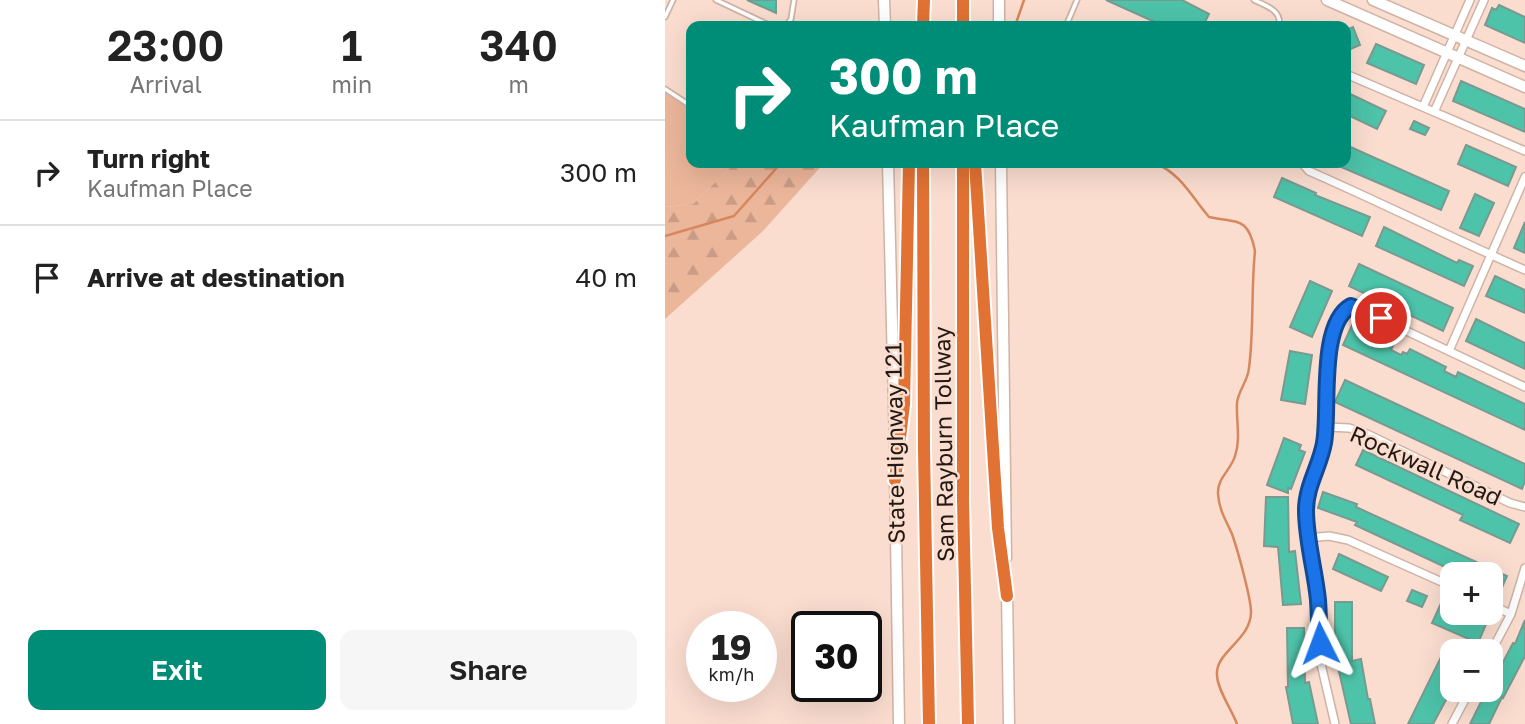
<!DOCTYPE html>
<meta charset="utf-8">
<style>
:root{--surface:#fff;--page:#f6f6f6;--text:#222;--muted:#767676;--line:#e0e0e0;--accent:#008d77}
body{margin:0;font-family:"Golos Text",sans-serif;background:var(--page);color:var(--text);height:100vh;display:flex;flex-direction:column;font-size:26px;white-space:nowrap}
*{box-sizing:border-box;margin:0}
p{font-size:23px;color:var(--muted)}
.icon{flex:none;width:38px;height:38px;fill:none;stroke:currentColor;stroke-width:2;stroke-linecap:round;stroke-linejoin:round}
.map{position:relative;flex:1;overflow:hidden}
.side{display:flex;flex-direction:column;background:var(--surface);width:665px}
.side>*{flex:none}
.top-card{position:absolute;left:21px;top:21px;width:665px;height:147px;border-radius:14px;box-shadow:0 7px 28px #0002;background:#008d77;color:#fff;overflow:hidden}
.tools{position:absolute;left:775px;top:562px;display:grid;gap:14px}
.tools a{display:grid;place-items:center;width:63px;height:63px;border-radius:14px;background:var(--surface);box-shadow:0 7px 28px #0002;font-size:35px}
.speed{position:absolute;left:21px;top:611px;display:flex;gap:14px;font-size:35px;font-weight:700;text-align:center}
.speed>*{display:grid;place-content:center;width:91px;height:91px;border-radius:50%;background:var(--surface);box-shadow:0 7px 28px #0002;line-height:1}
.speed small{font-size:18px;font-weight:400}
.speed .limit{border:4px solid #111;border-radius:10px;background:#fff;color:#111}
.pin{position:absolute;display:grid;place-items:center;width:60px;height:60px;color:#fff;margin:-30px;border:4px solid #fff;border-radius:50%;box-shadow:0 2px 7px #0007}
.me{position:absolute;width:77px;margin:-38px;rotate:357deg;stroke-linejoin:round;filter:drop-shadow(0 0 5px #0008)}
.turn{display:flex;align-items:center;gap:24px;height:147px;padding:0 28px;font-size:32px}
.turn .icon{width:91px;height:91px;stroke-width:2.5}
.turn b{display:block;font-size:49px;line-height:60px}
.eta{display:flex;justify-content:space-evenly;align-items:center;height:119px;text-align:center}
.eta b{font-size:42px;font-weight:600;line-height:49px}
.cta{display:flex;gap:14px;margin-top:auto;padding:14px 28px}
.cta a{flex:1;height:80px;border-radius:14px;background:var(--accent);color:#fff;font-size:28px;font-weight:600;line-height:80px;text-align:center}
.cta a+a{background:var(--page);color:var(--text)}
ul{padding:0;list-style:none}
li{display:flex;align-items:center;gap:21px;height:105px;padding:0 28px;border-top:2px solid var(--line)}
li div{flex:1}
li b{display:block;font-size:26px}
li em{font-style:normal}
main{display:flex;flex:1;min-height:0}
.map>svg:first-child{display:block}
.green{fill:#ecb69b}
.forest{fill:url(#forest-firs)}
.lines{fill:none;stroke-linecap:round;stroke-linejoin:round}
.stream{stroke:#d7875e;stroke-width:2.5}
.building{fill:#4dc3a9;stroke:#7a9a91;stroke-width:2}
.lane-casing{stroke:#cfb3a5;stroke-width:7}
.street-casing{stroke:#cfb3a5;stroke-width:10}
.secondary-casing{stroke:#cfb3a5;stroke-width:13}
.highway-casing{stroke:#fff;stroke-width:16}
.lane{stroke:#fff;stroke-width:3.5}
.street{stroke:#fff;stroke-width:7}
.secondary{stroke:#fff;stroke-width:10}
.highway{stroke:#e17233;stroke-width:12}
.route-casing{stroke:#114b97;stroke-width:18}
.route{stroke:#1a73e8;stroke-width:12}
.labels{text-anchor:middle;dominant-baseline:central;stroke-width:5;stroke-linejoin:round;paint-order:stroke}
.street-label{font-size:23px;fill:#231914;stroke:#faddcf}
</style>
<main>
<section class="side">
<div class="eta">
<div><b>23:00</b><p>Arrival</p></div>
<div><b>1</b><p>min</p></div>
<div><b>340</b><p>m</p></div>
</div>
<ul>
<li><svg class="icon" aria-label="right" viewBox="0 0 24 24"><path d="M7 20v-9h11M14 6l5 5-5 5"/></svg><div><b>Turn right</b><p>Kaufman Place</p></div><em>300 m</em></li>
<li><svg class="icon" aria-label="arrive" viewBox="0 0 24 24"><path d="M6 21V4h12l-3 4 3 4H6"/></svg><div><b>Arrive at destination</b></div><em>40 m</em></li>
</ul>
<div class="cta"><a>Exit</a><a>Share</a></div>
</section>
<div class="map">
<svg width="860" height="724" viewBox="0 0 860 724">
<defs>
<pattern id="forest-firs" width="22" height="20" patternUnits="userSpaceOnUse" patternTransform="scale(1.75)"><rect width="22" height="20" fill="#ecb69b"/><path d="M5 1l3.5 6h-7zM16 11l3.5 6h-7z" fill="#ca9c85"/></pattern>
</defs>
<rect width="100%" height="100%" fill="#faddcf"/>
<path class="green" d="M0 92 26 110V163H70L28 204 0 207Z"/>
<path class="forest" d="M70 163H159L98 231 0 319V207L28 204Z"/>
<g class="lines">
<path class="stream" d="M350 26 359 0
M452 163 458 165 467 163
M490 163C516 174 526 196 544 217 574 223 583 217 590 251 586 290 589 330 584 368 583 381 573 391 572 403 571 421 576 439 570 456 566 470 552 478 553 494 554 510 561 520 567 534 572 548 586 598 586 612 586 640 550 652 552 675 552 689 567 710 572 724
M0 236 69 216 116 163"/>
</g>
<path class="building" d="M82 0H111V13Z
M441 0H517L544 14 538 26H488L490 22Z
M834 5 860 17V43L820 25 827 8 831 10Z
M688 27 695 45 681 51V30Z
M711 44 759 65 751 84 702 63Z
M796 81 860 109V132L788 101Z
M681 92 721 111 712 129 681 114Z
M749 121 764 128 760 135 745 129Z
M681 145 784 191 776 210 667 163H681Z
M801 145 851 167 843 186 793 164Z
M617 178 651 193 650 195 705 217 697 236 609 197Z
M810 194 829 203 814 236 795 228Z
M860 222V253L849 248Z
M719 227 792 263 794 260 808 266 799 286 711 246Z
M694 264 788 308 778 331 684 286Z
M830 276 860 290V313L821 296Z
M645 281 667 291 647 337 625 327Z
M811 319 860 343V369L801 341Z
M688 323 729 343 726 350 736 355 738 352 742 354 745 349 781 367 779 371 791 377 793 372 860 404V430L678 345Z
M625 351 647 355 640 404 616 400Z
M680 380 860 464V481L857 489 670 402Z
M619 438 636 445 634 450 640 452 626 489 623 488V493L602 485Z
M698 450 854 524 845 543 795 520 798 515 691 465Z
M658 492 692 504 691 507 842 576 835 592 826 588V574H795L690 525 692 522 653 508Z
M601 497H623L624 552 630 551 636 604 618 605 613 547 599 546Z
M674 554 723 577 716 591 668 569Z
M747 590 762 596 757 607 742 601Z
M777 601 788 606V612H803L822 622 813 643 767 623Z
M670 602H687V661L696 659 703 699H705L710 724H686L670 654Z
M860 620V656L838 698 837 697 824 724H805L819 696 826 690V685L848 643 850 644Z
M622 628H639L640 683 644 682 653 724H628L621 687H623Z
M778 653 788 658V687L768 724H743Z"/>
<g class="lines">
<g class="lane-casing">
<path id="lane" d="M51 0 106 26
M589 0C601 6 617 10 614 26
M0 17 8 0
M121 26 126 19 129 0
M401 26 412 0
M0 89 26 106"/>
</g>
<g class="street-casing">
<path id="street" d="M681 74 860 151
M758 107 805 0
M769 112 819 0
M637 163 644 171C717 203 787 238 860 270
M784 351 860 177
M662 427 684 428 702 434 845 503 860 507
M643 538 664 536 683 540 788 587
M826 605 846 614
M826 652 846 614 860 568
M670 724 656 664 653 601 641 509 642 493 657 452 662 427 659 393 664 351 673 319 679 310 686 306 693 308 860 387
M787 724 805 690"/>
</g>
<g class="secondary-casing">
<path id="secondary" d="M219 0 220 26
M334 0V26
M662 0 860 87
M708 0 860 66
M223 163 230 447
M336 163 341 558
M230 473 234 724
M342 590 344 724"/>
</g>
<g class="highway-casing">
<path id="highway" d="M258 26 259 0
M298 26V0
M258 163 259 449 264 724
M298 163V500L303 724
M310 163 333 528 342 596
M230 480 239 404 244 163"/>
</g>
<use href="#lane" class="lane"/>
<use href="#street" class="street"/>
<use href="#secondary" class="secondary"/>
<use href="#highway" class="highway"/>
</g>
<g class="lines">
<g class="route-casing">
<path id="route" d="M655 643C654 629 654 614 653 600 650 570 641 540 641 510 641 486 655 466 659 443 665 411 653 324 686 306L716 318"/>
</g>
<use href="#route" class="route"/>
</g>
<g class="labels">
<g class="street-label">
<text transform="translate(229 443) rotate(-91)">State Highway 121</text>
<text transform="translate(278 444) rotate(-91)">Sam Rayburn Tollway</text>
<text transform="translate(761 465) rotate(24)">Rockwall Road</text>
</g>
</g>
</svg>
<div class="tools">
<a>+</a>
<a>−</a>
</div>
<div class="speed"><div>19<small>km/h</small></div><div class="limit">30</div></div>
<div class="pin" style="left:716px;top:318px;background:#d93025"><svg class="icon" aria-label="arrive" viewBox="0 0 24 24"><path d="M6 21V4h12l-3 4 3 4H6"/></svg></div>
<svg class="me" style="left:655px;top:643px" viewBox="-20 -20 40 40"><path d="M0-17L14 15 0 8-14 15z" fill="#1a73e8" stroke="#fff" stroke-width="4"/></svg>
<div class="top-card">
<div class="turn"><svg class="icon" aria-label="right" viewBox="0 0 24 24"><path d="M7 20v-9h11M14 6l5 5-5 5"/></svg><div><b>300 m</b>Kaufman Place</div></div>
</div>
</div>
</main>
